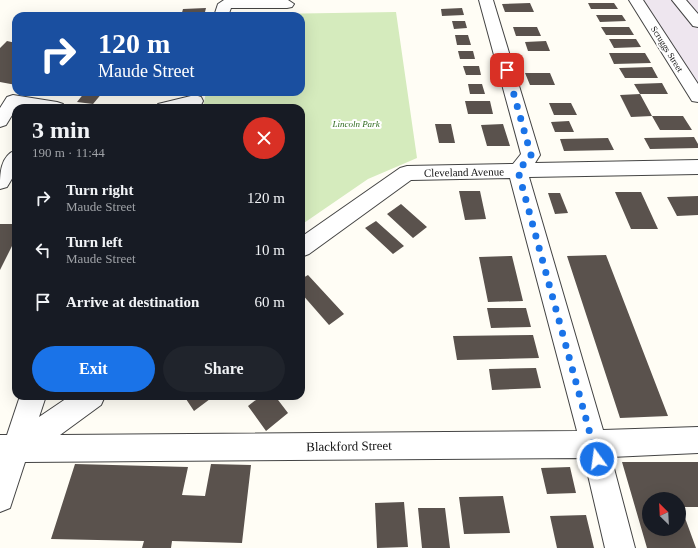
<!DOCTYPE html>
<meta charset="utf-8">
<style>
:root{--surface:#171b24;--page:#20242c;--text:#f1f3f6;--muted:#9ea1a6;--accent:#1a73e8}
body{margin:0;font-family:Georgia,serif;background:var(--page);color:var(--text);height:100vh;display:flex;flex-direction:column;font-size:15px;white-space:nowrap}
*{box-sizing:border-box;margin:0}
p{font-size:13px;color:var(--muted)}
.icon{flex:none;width:22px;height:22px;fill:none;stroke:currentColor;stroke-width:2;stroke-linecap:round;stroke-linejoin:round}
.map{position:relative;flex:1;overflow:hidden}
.sheet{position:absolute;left:12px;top:104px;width:293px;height:296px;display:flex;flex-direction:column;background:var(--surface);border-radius:12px;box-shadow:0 4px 16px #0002}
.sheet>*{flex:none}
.top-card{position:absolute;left:12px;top:12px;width:293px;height:84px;border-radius:12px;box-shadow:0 4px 16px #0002;background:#1a4fa0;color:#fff;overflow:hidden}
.needle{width:26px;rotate:336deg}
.buttons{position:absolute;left:642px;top:492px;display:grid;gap:8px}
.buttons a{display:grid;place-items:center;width:44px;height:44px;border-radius:50%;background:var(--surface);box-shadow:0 4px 16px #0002;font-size:20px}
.pin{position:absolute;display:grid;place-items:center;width:34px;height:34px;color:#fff;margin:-17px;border-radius:8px;box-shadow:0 2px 6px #0006}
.me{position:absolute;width:44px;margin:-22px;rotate:346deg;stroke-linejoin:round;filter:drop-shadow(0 0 3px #0008)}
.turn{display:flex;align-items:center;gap:14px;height:84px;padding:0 20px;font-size:18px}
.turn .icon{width:52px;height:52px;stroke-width:2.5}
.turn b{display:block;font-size:28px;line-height:34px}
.round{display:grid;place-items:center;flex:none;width:42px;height:42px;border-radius:21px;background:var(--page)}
.head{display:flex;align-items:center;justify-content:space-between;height:68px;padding:0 20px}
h1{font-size:24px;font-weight:800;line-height:30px}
.button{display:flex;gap:8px;margin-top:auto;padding:8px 20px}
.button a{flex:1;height:46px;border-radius:24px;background:var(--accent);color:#fff;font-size:16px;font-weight:800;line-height:46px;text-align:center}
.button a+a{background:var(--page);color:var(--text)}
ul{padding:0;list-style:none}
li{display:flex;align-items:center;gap:12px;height:52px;padding:0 20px}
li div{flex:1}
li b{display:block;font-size:15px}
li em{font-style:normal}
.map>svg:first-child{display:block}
.industrial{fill:#eee6ef}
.green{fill:#d5ebbd}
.building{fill:#5a524d;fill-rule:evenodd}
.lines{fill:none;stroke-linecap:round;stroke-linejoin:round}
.minor-casing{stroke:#444;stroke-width:2}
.minor{fill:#fff;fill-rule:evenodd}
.route{stroke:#1a73e8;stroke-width:7;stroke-dasharray:0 12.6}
.labels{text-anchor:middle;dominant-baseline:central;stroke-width:4;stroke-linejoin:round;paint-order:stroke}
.far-street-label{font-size:9px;fill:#111;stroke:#fff}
.far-park-label{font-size:9px;font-style:italic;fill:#2f6b1f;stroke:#fff}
.street-label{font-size:11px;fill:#111;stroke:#fff}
.near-street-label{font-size:13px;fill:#111;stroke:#fff}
</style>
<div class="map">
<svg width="698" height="548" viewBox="0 0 698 548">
<rect width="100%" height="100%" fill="#fffdf5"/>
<path class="industrial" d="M636 0H698V96Z"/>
<path class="green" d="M396 12 417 158 368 179 301 225V108H203L206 92H301V16H261L270 14Z"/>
<path class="building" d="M530 3 534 12H505L502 4Z
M588 3H614L618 9H591Z
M206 8 204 16H181L183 9Z
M462 8 464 15 442 16 441 9Z
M596 15H622L626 21 600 22Z
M452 21H465L467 28 454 29Z
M513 27H537L541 36H516Z
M601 27H629L634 35H606Z
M455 35H468L471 45H457Z
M609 39H636L641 47 614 48Z
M7 41 16 43V85L0 82V48Z
M546 41 550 51H528L525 42Z
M458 51H473L475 59H460Z
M609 53H645L651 63 614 64Z
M463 66H479L481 75H466Z
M652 67 658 78H625L619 68Z
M525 73H550L555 85H530Z
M662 83 668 94H640L652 116 631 117 620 95 640 94 634 84Z
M468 84H482L485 94H470Z
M85 92H103L93 104 77 102Z
M465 101H490L493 114H468Z
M549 103H571L577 115H554Z
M652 116H683L692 130H660Z
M569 121 574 132H555L551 122Z
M435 124H451L455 143H439Z
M503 124 510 146H487L481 125Z
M694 137 698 144V148L650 149 644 138Z
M608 138 614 150 564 151 560 139Z
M459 191H480L486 219 465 220Z
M615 192H641L658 229H631Z
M548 193H560L568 213 555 214Z
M698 196V215L677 216 667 197Z
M401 204 427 227 413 238 387 214Z
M376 221 404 246 393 254 365 228Z
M0 224H16V238L0 270Z
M606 255 668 416 620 418 567 256Z
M512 256 523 301 488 302 479 257Z
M308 275 344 314 329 325 301 293V279Z
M487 308H526L531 327 491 328Z
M533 335 539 358 457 360 453 336Z
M536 368 541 388 492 390 489 369Z
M184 396H214L194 411Z
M261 396H275L288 413 266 431 248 406Z
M622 462H698V507H681L696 548H647ZM649 499H679V529H649Z
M75 464 188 467 182 495 205 496 211 464 251 465 242 543 172 541 171 548H142L144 541 51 539Z
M570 467 576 493 547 494 541 468Z
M503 496 510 533 464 534 459 497Z
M404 502 408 547 377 548 375 503Z
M418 508H445L450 548H422Z
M586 515 594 548H557L550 516Z"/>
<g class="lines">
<g class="minor-casing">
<path id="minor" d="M224 0H288L294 4 292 7 287 8H231L228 16H214L218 4Z
M479 0H493L540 155 535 163 698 160V174L529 177 603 430 698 427V453L611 457 635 548H605L584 458 25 462 10 508 0 512V435H7L20 396H46L39 417 70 396H105L101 405 60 435 577 431 510 178 411 180 309 254 301 257V237L400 168 407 166 513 164 521 154Z
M629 0H643L698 84V102L692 101Z
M672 0H686L698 14V27L693 26Z
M13 95 57 102 63 104 66 108 17 107 6 125 0 127V108L7 97Z
M195 95 201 97 203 101 201 105 189 108H155L158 104Z
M16 150V172L7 187 0 189C0 174 0 156 16 150Z"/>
</g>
<use href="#minor" class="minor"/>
</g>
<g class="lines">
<path class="route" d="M507 70 531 155 518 171 597 459"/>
</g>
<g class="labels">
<g class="far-street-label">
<text transform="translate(667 49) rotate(58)">Scruggs Street</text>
</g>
<g class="far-park-label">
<text x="356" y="124">Lincoln Park</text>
</g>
<g class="street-label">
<text transform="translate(464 172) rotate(-1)">Cleveland Avenue</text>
</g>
<g class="near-street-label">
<text transform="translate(349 446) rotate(-1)">Blackford Street</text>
</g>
</g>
</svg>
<div class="buttons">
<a><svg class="needle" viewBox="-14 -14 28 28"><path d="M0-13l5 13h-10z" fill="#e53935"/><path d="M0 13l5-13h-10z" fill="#9ea1a6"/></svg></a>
</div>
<div class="pin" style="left:507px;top:70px;background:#d93025"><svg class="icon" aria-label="arrive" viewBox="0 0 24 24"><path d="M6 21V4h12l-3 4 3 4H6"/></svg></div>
<svg class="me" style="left:597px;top:459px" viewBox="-20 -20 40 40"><circle r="17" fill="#1a73e8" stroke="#fff" stroke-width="3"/><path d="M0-11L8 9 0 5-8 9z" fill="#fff"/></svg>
<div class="top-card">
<div class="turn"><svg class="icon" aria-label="right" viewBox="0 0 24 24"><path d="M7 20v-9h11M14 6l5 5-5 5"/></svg><div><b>120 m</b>Maude Street</div></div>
</div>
<section class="sheet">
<div class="head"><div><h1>3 min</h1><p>190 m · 11:44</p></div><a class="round" style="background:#d93025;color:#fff"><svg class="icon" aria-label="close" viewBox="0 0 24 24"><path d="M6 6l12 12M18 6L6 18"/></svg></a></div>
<ul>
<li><svg class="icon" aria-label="right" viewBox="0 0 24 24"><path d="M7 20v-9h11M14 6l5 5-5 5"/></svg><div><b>Turn right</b><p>Maude Street</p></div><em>120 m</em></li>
<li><svg class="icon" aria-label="left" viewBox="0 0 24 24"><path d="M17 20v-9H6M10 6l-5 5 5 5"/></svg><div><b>Turn left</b><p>Maude Street</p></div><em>10 m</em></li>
<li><svg class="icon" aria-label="arrive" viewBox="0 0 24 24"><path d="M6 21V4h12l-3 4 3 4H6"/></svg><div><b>Arrive at destination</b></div><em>60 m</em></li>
</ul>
<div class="button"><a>Exit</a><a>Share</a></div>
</section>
</div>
